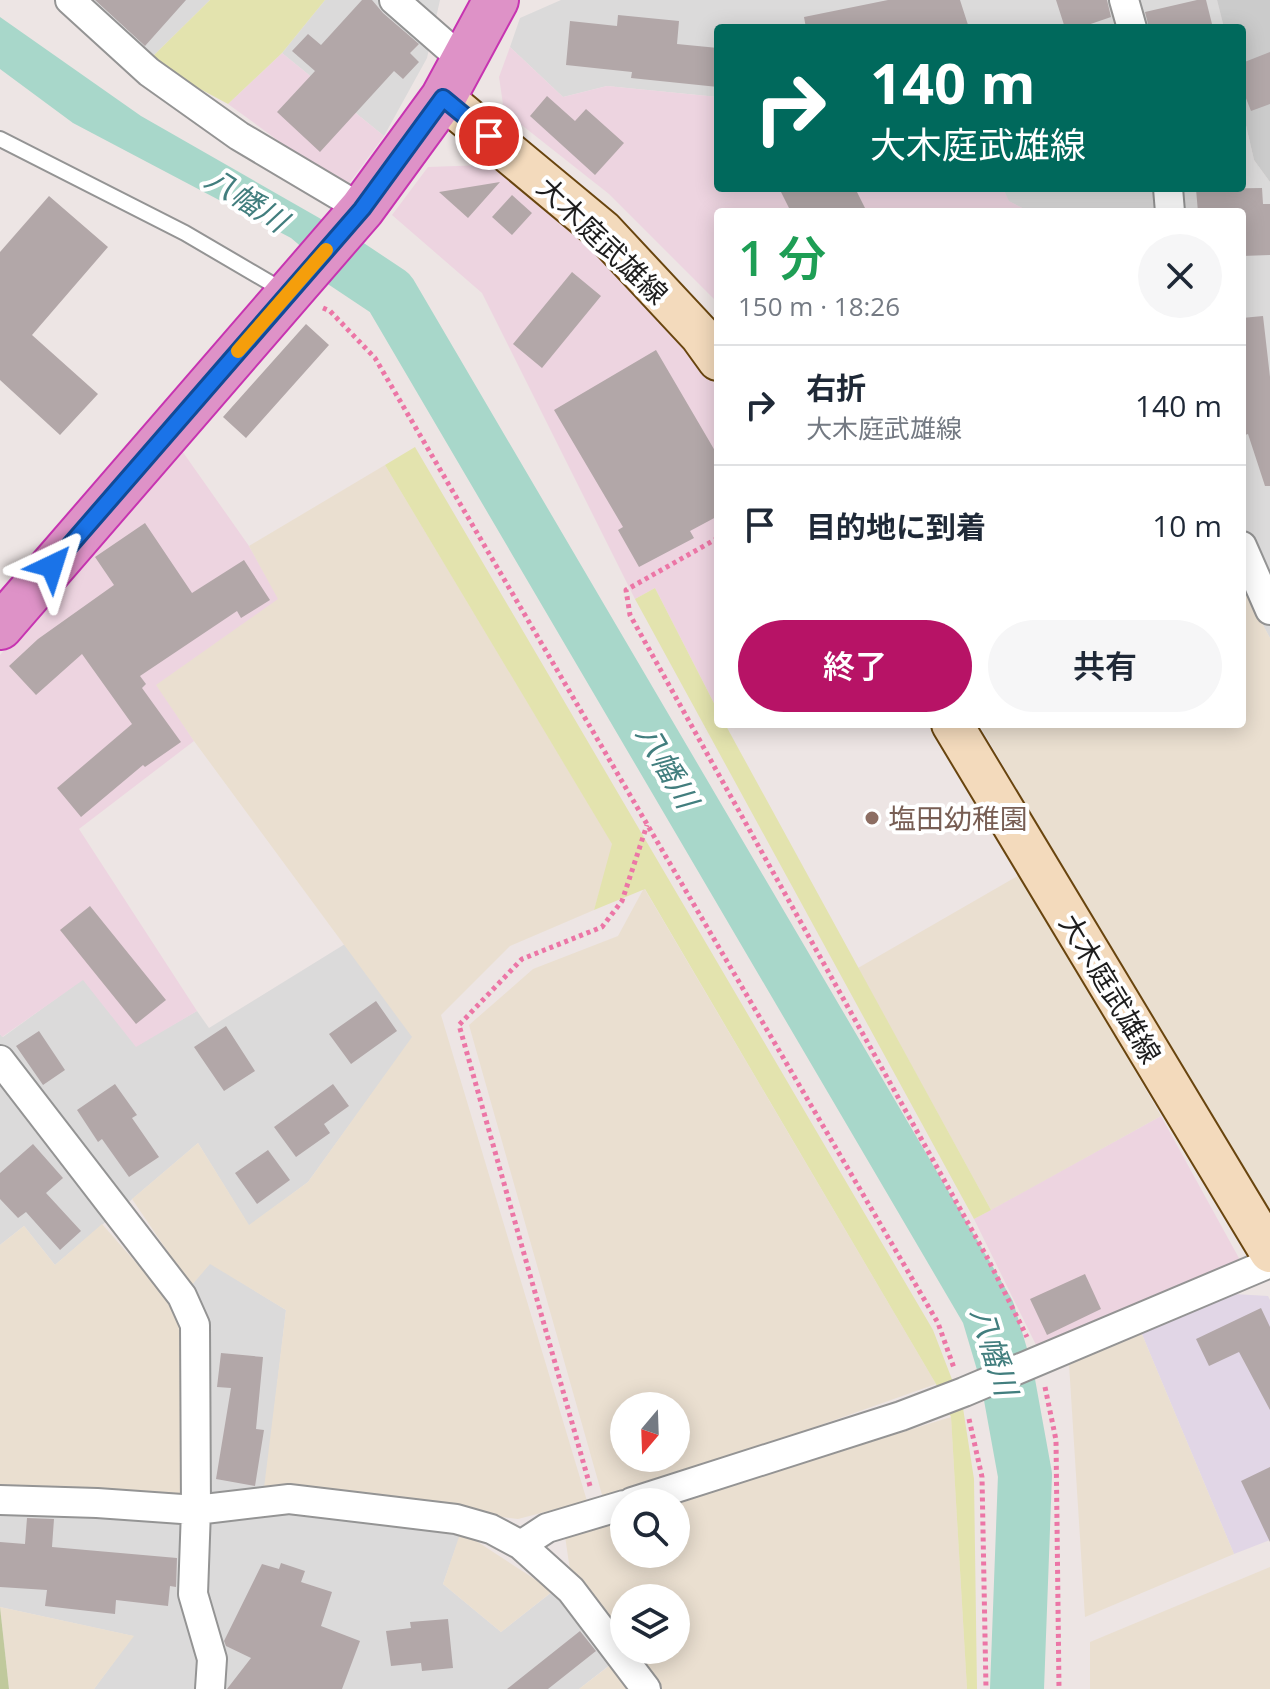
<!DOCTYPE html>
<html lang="ja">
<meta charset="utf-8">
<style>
:root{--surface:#fff;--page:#f6f6f7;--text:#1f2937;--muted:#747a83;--line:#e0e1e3;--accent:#b71366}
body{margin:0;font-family:"Open Sans","Noto Sans JP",sans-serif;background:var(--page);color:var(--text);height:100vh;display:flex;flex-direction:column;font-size:30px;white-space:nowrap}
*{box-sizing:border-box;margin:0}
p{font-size:26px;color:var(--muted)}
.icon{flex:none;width:44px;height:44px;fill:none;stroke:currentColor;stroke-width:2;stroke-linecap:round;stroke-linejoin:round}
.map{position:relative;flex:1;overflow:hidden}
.sheet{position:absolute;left:714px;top:208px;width:532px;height:520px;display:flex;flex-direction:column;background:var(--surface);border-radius:8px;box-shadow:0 4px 20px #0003}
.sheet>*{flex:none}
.top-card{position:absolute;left:714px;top:24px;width:532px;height:168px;border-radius:8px;box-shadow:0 4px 20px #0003;background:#00695c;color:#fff;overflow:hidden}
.needle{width:52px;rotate:199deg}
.buttons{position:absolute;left:610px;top:1392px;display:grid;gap:16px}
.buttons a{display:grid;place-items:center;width:80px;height:80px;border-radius:50%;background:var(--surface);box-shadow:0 4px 20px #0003;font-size:40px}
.pin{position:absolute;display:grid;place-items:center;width:68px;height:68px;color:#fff;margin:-34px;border:4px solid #fff;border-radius:50%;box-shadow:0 2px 8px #0007}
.me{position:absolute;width:88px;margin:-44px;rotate:41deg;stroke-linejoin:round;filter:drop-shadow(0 0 6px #0008)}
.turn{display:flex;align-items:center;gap:28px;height:168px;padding:0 24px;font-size:36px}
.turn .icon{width:104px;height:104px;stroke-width:2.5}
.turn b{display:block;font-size:56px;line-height:68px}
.round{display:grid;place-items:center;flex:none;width:84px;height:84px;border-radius:42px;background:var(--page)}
.head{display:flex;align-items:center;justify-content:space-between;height:136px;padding:0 24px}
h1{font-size:48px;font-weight:600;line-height:60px;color:#1e9e55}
.primary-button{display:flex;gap:16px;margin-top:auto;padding:16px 24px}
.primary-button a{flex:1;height:92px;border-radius:48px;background:var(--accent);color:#fff;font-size:32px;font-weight:600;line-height:92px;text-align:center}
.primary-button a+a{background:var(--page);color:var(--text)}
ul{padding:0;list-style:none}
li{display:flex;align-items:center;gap:24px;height:120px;padding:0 24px;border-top:2px solid var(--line)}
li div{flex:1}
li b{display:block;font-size:30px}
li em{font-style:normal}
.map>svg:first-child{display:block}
.residential{fill:#dbdada}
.commercial{fill:#edd4e0}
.industrial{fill:#e1d6e6}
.religious{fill:#cbcbcb}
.farmland{fill:#eadfd0;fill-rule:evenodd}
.grass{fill:#e3e3ae}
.forest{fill:#c0c99c}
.water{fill:#a8d7ca}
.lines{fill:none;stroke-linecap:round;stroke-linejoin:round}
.river{stroke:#a8d7ca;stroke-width:54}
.building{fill:#b2a7a8}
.lane-casing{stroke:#949494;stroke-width:18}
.street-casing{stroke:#949494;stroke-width:32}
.secondary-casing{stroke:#69450f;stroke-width:44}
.highway-casing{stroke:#c734b1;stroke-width:48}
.path{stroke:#ec76a6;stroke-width:5;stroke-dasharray:4 4;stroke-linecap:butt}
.lane{stroke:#fff;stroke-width:14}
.street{stroke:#fff;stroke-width:28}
.secondary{stroke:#f3dabc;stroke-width:40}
.highway{stroke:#de92c7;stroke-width:44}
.route-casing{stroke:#114b97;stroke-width:20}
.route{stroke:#1a73e8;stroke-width:14}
.slow{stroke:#f59e0b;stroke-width:14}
.education-dot{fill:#8d6e63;stroke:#fff;stroke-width:3}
.labels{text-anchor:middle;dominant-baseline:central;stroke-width:8;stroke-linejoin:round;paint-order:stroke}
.street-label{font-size:28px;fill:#1d1d1d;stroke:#fff}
.education-label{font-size:28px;fill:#785e54;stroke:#fff;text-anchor:start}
.water-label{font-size:30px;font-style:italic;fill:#427e7e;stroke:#fff}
</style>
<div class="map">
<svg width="1270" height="1689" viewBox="0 0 1270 1689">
<rect width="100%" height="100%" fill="#ede5e4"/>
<path class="residential" d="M86 0H210L148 61Z
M325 0H440L427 58 384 136 282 53Z
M561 0H1217L1224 28H718V97L607 86 563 97 510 47 520 18Z
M1242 108 1254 160 1270 182V638L1242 587V212H1030L1008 201 1003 188H1242Z
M345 944 413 1037 308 1182 249 1226 198 1143 55 1265 24 1226 0 1245V1034L3 1037 83 979 136 1046 197 1011 209 1028Z
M210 1263 286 1310 265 1488 468 1513 443 1584 501 1632 571 1577 629 1650 579 1689H94L133 1636 0 1607V1492L174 1306Z"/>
<path class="commercial" d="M510 47 563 97 607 86 718 97V188H1003L1009 201 1030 212H718V303L609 194 504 111 499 77Z
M282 53 384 136 345 189 228 104Z
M484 165 512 177 593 243 700 364 718 389V711L655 588 635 599 482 293 392 215 428 167Z
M180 448 249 546 279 599 157 685 194 741 79 829 197 1011 136 1047 83 980 2 1037 0 1034V655Z
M1161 1116 1240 1260 1037 1347 974 1219Z"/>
<path class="industrial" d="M1234 1294 1268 1296 1270 1300V1540L1234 1554 1141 1332Z"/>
<path class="religious" d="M1217 0H1270V182L1254 160 1242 108V28H1224Z"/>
<path class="farmland" d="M385 465 613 845 594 910 510 946 441 1015 587 1501 518 1519 264 1488 286 1310 210 1264 191 1286 132 1199 198 1143 249 1225 308 1182 412 1037 194 741 156 685 278 599 249 546Z
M1243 587 1270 638V1213L1264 1211 979 724H1242Z
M1021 874 1161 1116 991 1210 858 968Z
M644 888 936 1384 604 1502 469 1025 533 969 618 936ZM624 1406H676V1458H624Z
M102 1224 174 1306 188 1336 190 1499 0 1492V1245L24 1226 55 1265Z
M1141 1332 1234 1554 1085 1617 1069 1364Z
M951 1417 967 1689H662L632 1650H676V1598H624V1641L571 1577 565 1536 624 1518V1554H676V1502Z
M461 1531 553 1591 501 1632 443 1584Z
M1270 1567V1689H1090V1642Z
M0 1607 134 1636 94 1689H9Z
M609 1666 628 1689H579Z"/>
<path class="grass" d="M210 0H325L282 53 228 104 148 61Z
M415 447 933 1330 963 1408 974 1479 977 1689H967L951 1417 936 1384 645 889 594 910 612 844 385 465Z
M655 588 718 711V724H725L991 1210 974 1219 635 599Z"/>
<path class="forest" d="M0 1607 9 1689H0Z"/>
<path class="water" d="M0 17 141 116 328 223 399 294 376 310 291 238 73 123 0 69Z"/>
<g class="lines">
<path class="river" d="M333 255 390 293 988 1312 1007 1376 1025 1475 1017 1689"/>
</g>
<path class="building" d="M95 0H186L145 46Z
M362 0H372L383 13 419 44 410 53 419 62 403 79 394 71 320 152 277 112 315 71 292 51 308 34 321 45Z
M888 0H960L969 28H806L804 17Z
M1056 0H1107L1111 17 1079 28H1065Z
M1197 0H1206L1213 28H1149L1145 12Z
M618 15 679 21 677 44 718 48V87L631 78 632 72 566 65 570 21 617 26Z
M1270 52V104L1251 111 1242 88V63Z
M547 96 575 121 586 109 624 143 595 175 530 116Z
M500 182 468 218 439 192Z
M779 188H855L867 212H791Z
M1262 188 1263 204H1270V255L1242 256V212H1198L1196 189Z
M512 195 532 213 512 235 492 217Z
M49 196 108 247 32 335 98 394 60 435 0 380V252Z
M572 272 601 296 542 368 513 344Z
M1263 316 1270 377V486H1265L1248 434 1242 436V318Z
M306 324 329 345 246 438 223 417Z
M656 350 718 456V516L690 531 694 538 639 567 618 530 623 527 554 410Z
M145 523 192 593 244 560 270 600 241 618 237 611 140 676 146 684 142 688 181 742 145 767 143 765 81 817 57 788 132 724 82 654 36 695 9 666 38 639 114 585 95 557Z
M90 906 166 1000 136 1024 60 930Z
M376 1001 397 1031 351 1064 329 1034Z
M226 1026 255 1071 224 1091 194 1047Z
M39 1031 65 1070 43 1085 16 1046Z
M115 1084 137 1115 132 1118 159 1157 129 1177 102 1139 98 1142 77 1110Z
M333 1084 349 1106 324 1124 330 1133 296 1157 274 1127Z
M33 1144 63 1178 46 1193 81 1231 60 1250 26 1212 18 1218 0 1199V1173Z
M268 1150 290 1180 257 1204 235 1173Z
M1085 1274 1101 1309 1047 1335 1030 1299Z
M1261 1308 1270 1327V1410L1239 1352 1209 1366 1196 1339Z
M221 1353 263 1357 256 1429 264 1430 255 1486 216 1479 231 1388 217 1387Z
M1270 1467V1542L1241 1481Z
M27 1518 54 1519 52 1547 177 1558 176 1587 170 1586 168 1606 116 1600 115 1614 45 1606 47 1590 0 1587V1542L25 1544Z
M281 1563 305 1571 301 1582 332 1592 321 1626 360 1641 342 1689H227L251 1658 226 1646 224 1641 262 1564 279 1569Z
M448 1619 453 1668 422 1671 421 1663 391 1666 386 1631 411 1628 410 1622Z
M580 1631 596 1651 548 1689H507Z"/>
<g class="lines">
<g class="lane-casing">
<path id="lane" d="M0 139 185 233 284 291"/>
</g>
<g class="street-casing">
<path id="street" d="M70 0 149 72 239 136 362 209
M394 0 465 62
M1124 0 1132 28
M1168 188 1170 212
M1242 546 1270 610
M0 1060 182 1296 195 1325 196 1510 193 1594 212 1659 210 1689
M0 1500 97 1503 196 1510 289 1499 456 1519 491 1529 521 1545 571 1590 646 1689
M632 1502 901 1416 964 1392 1270 1263
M521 1545 547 1528 624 1505"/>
</g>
<g class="secondary-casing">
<path id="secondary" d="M443 98 603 231 700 335 718 360
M952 724 1270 1252"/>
</g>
<g class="highway-casing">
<path id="highway" d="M0 627 362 209 443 98 496 0"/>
</g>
<path class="path" d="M323 308 330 311 375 358 938 1323 954 1368
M718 538 626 590 630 615 988 1259 1027 1337
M1045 1387 1056 1440 1059 1689
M969 1419 982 1477 986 1689
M590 1486 459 1025 522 959 602 927 622 901 647 825"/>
<use href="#lane" class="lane"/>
<use href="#street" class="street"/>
<use href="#secondary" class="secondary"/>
<use href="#highway" class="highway"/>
</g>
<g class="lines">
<g class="route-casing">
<path id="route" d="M52 566 362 209 443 98 489 136"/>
</g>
<use href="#route" class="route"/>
<path class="slow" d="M238 351 326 250"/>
</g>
<circle class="education-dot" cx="872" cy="818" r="8"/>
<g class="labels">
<g class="street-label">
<text transform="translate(603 240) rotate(44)">大木庭武雄線</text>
<text transform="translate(1111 988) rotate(59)">大木庭武雄線</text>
</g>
<g class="education-label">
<text x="888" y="818">塩田幼稚園</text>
</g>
<g class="water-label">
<text transform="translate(247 199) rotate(33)">八幡川</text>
<text transform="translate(668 766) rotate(60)">八幡川</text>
<text transform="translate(995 1351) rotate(73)">八幡川</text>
</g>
</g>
</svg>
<div class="buttons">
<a><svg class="needle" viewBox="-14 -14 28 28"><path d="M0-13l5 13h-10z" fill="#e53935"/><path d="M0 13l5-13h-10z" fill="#747a83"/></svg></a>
<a><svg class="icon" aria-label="search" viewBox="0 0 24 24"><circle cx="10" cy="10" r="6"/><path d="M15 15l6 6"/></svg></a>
<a><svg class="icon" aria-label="layers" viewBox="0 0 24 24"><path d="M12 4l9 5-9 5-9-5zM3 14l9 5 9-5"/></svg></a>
</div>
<div class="pin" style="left:489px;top:136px;background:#d93025"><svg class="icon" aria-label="arrive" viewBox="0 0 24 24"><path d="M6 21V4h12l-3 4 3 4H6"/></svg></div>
<svg class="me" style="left:52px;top:566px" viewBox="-20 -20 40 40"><path d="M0-17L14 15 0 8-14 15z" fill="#1a73e8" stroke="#fff" stroke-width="4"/></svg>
<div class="top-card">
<div class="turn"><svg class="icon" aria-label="right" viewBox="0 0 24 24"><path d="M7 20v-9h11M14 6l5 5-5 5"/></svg><div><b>140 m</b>大木庭武雄線</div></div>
</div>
<section class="sheet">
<div class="head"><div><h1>1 分</h1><p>150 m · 18:26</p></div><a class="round"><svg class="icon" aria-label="close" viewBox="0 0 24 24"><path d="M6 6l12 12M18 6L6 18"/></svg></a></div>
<ul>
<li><svg class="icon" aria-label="right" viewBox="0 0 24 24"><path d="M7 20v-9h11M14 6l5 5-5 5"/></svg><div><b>右折</b><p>大木庭武雄線</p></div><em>140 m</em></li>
<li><svg class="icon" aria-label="arrive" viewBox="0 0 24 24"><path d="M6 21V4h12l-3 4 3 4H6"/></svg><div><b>目的地に到着</b></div><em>10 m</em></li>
</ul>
<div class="primary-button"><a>終了</a><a>共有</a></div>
</section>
</div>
